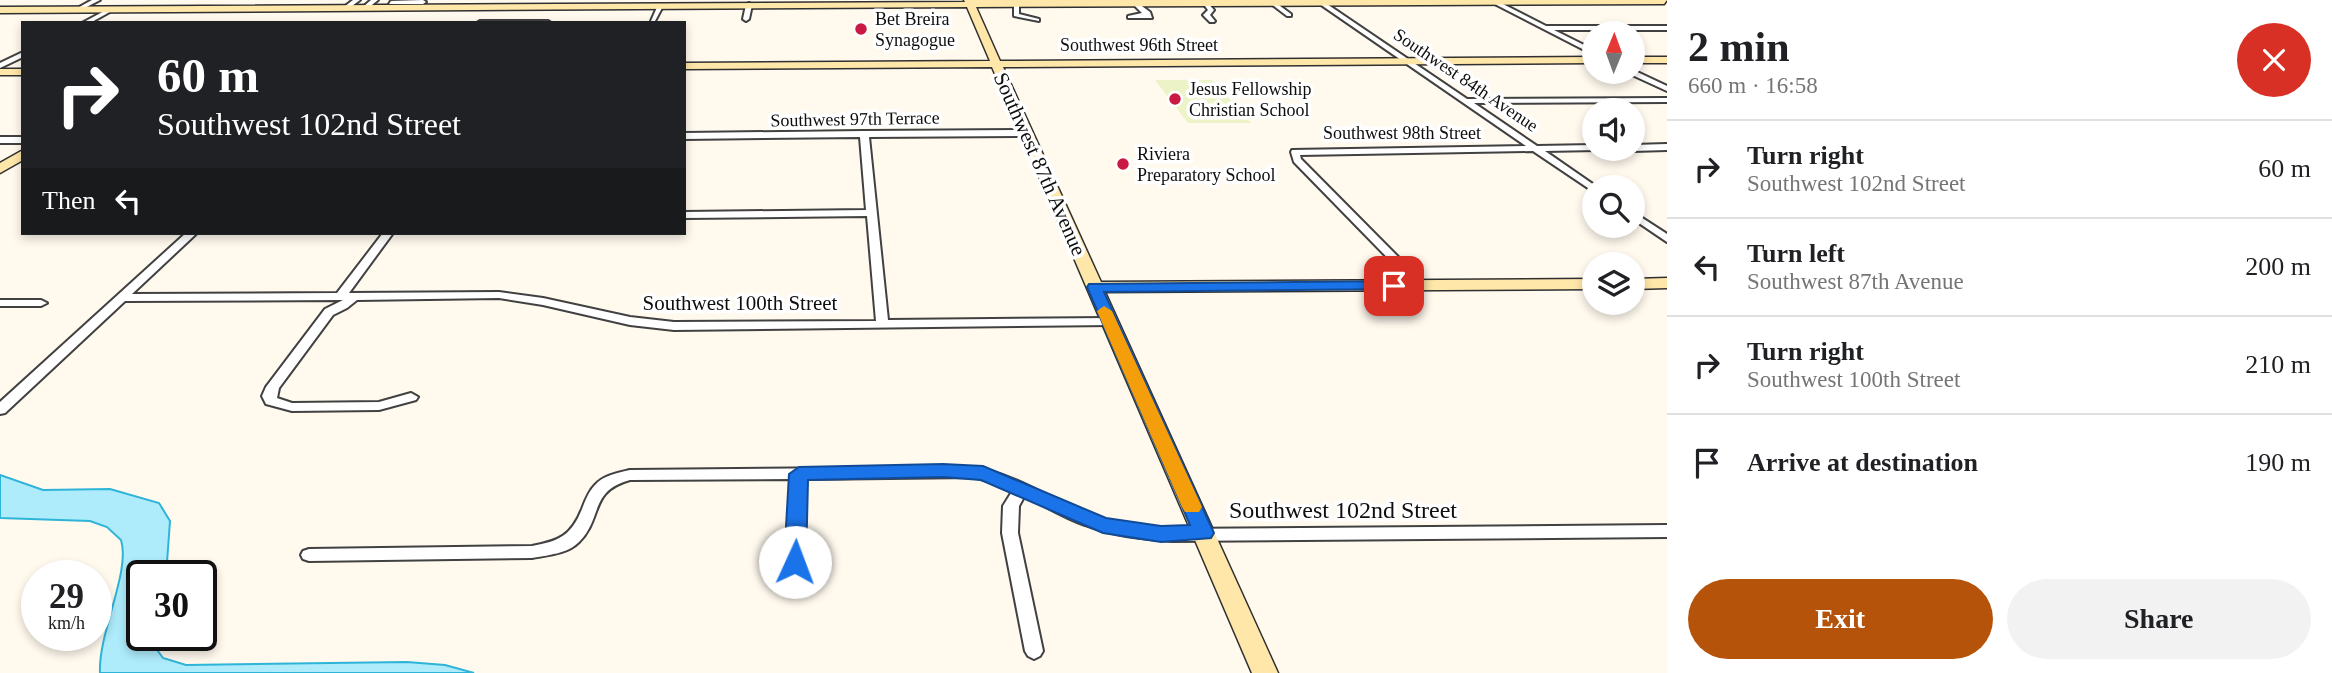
<!DOCTYPE html>
<meta charset="utf-8">
<style>
:root{--surface:#fff;--page:#f2f2f2;--text:#202124;--muted:#757577;--line:#e0e0e0;--accent:#b45309}
body{margin:0;font-family:"Times New Roman",serif;background:var(--page);color:var(--text);height:100vh;display:flex;flex-direction:column;font-size:26px;white-space:nowrap}
*{box-sizing:border-box;margin:0}
p{font-size:23px;color:var(--muted)}
.icon{flex:none;width:38px;height:38px;fill:none;stroke:currentColor;stroke-width:2;stroke-linecap:round;stroke-linejoin:round}
.map{position:relative;flex:1;overflow:hidden}
.drawer{display:flex;flex-direction:column;background:var(--surface);width:665px}
.drawer>*{flex:none}
.hud{position:absolute;left:21px;top:21px;width:665px;height:214px;border-radius:0px;box-shadow:0 4px 10px #0003;background:#202124;color:#fff;overflow:hidden}
.needle{width:46px;rotate:1deg}
.tools{position:absolute;left:1582px;top:21px;display:grid;gap:14px}
.tools a{display:grid;place-items:center;width:63px;height:63px;border-radius:50%;background:var(--surface);box-shadow:0 4px 10px #0003;font-size:35px}
.speed{position:absolute;left:21px;top:560px;display:flex;gap:14px;font-size:35px;font-weight:700;text-align:center}
.speed>*{display:grid;place-content:center;width:91px;height:91px;border-radius:50%;background:var(--surface);box-shadow:0 4px 10px #0003;line-height:1}
.speed small{font-size:18px;font-weight:400}
.speed .limit{border:4px solid #111;border-radius:10px;background:#fff;color:#111}
.pin{position:absolute;display:grid;place-items:center;width:60px;height:60px;color:#fff;margin:-30px;border-radius:14px;box-shadow:0 4px 10px #0006}
.me{position:absolute;width:77px;margin:-38px;rotate:2deg;stroke-linejoin:round;filter:drop-shadow(0 0 5px #0008)}
.turn{display:flex;align-items:center;gap:24px;height:147px;padding:0 21px;font-size:32px}
.turn .icon{width:91px;height:91px;stroke-width:2.5}
.turn b{display:block;font-size:49px;line-height:60px}
.then{display:flex;align-items:center;height:66px;padding:0 21px;background:#0003;gap:14px;font-size:26px}
.round{display:grid;place-items:center;flex:none;width:74px;height:74px;border-radius:37px;background:var(--page)}
.head{display:flex;align-items:center;justify-content:space-between;height:119px;padding:0 21px}
h1{font-size:42px;font-weight:700;line-height:52px}
.action{display:flex;gap:14px;margin-top:auto;padding:14px 21px}
.action a{flex:1;height:80px;border-radius:42px;background:var(--accent);color:#fff;font-size:28px;font-weight:700;line-height:80px;text-align:center}
.action a+a{background:var(--page);color:var(--text)}
ul{padding:0;list-style:none}
li{display:flex;align-items:center;gap:21px;height:98px;padding:0 21px;border-top:2px solid var(--line)}
li div{flex:1}
li b{display:block;font-size:26px}
li em{font-style:normal}
main{display:flex;flex:1;min-height:0}
.map>svg:first-child{display:block}
.pitch{fill:#ecf3c7}
.water{fill:#aeecfb;stroke:#2eb4d9;stroke-width:2}
.lines{fill:none;stroke-linecap:round;stroke-linejoin:round}
.street-casing{stroke:#414141;stroke-width:4}
.secondary-casing{stroke:#303030;stroke-width:3}
.street{fill:#fff;fill-rule:evenodd}
.secondary{fill:#ffe6a9;fill-rule:evenodd}
.route{fill:#1a73e8;stroke:#114b97;stroke-width:2}
.slow{fill:#f59e0b}
.poi-dot{fill:#ca1942;stroke:#fff;stroke-width:2.5}
.labels{text-anchor:middle;dominant-baseline:central;stroke-width:7;stroke-linejoin:round;paint-order:stroke}
.far-poi-label{font-size:18px;fill:#0e0e0e;stroke:#fff;text-anchor:start}
.far-street-label{font-size:18px;fill:#0e0e0e;stroke:#fff}
.street-label{font-size:21px;fill:#0e0e0e;stroke:#fff}
.near-street-label{font-size:24px;fill:#0e0e0e;stroke:#fff}
</style>
<main>
<div class="map">
<svg width="1667" height="673" viewBox="0 0 1667 673">
<rect width="100%" height="100%" fill="#fff9ee"/>
<path class="pitch" d="M1155 80H1212L1251 123H1188Z"/>
<path class="water" d="M0 475 43 490 110 489 159 503 170 521 166 576H142V635H155V647L163 658 186 665 407 662 445 665 474 673H100C98 633 131 571 121 540L107 527 90 521 0 518Z"/>
<g class="lines">
<g class="street-casing">
<path id="street" d="M92 0H100L79 11 74 10Z
M353 0H360L348 9H344V7Z
M371 0H378L367 9H363V7Z
M1205 0 1214 10 1210 15 1215 21 1214 22H1210L1203 15 1208 10 1202 2Z
M1272 0 1291 14V16H1287L1270 3Z
M1314 0H1321L1467 99 1667 98V102L1474 103 1537 146 1594 145V149L1597 150 1545 151 1597 187H1594V192L1533 151 1300 155 1301 159 1426 285 1424 287H1416L1294 162 1291 152 1292 150 1526 146Z
M1487 0H1495L1546 26H1667V30H1554L1594 50V55Z
M391 1 423 0 426 2 423 4H389Z
M1135 1 1150 12 1152 18H1128V16L1142 13 1132 3Z
M1014 2 1019 3V14L1039 19V21L1014 16Z
M749 3 752 5 749 19 746 21 743 19 746 5Z
M658 5 663 6 655 21H651Z
M110 8 115 9 90 23H82Z
M480 21H548L551 23H477Z
M23 52V57L0 68V63Z
M1633 70 1667 86V91L1630 74 1629 72H1633Z
M864 131 1026 130 1030 133 1026 136 869 137 888 320 1109 318 1113 319 1115 322 1113 325 674 330 630 325 543 305 499 298 357 300 347 308 333 315 279 388 277 398 292 403 379 402 411 393 418 397 416 400 379 410 292 411 266 404 262 396 266 387 325 309 343 300 125 301 5 413 0 414V402L186 233H197L132 294 337 293 383 233H393L349 293 499 292 543 298 630 317 674 322 876 321 867 216 684 218V212L866 210 860 137 684 139V133Z
M0 137H23V143H0Z
M1667 144V150L1633 151 1629 149H1633V145Z
M1633 212 1667 234V242L1633 219Z
M0 300H41L47 303 41 306H0Z
M973 467C1022 476 1052 502 1097 518 1121 526 1147 527 1172 529L1667 525V537L1172 541C1142 539 1113 536 1085 525 1064 518 1044 506 1025 495L1019 506 1018 533 1043 651 1040 656 1034 659 1028 656 1025 651 1002 533 1003 506 1013 490 996 483 973 477 806 479 803 562 801 567 795 568 789 567 787 562 791 479 630 480C589 491 603 518 579 542 567 554 548 555 532 558L309 561 303 559 301 555 303 551 309 549 532 546C559 541 571 536 582 509 585 501 589 491 595 485 604 475 617 473 630 470Z"/>
</g>
<g class="secondary-casing">
<path id="secondary" d="M964 0H1667L1664 4 976 7 1000 61 1594 57V63L1003 67 1101 282 1594 279V289L1105 292 1278 673H1252L992 67 684 69V63L990 61 967 7 0 13V7L965 2Z
M1633 57H1667V63H1633Z
M0 69H23V75H0Z
M23 150V160L0 173V163Z
M1667 278V288L1633 289V279Z"/>
</g>
<use href="#street" class="street"/>
<use href="#secondary" class="secondary"/>
</g>
<path class="route" d="M1394 281 1400 282V289L1104 292 1214 533 1211 538 1161 542 1103 533 981 480 943 477 808 480 806 562 803 568H788L784 562 789 474 799 467 943 464 983 466 1106 518 1161 526 1190 525 1087 287 1089 284Z"/>
<path class="slow" d="M1104 306 1112 311 1202 507 1199 512H1185L1182 507 1097 311Z"/>
<g class="poi-dot">
<circle cx="861" cy="29" r="7"/>
<circle cx="1175" cy="99" r="7"/>
<circle cx="1123" cy="164" r="7"/>
</g>
<g class="labels">
<g class="far-poi-label">
<text x="875" y="19">Bet Breira<tspan x="875" dy="21">Synagogue</tspan></text>
<text x="1189" y="89">Jesus Fellowship<tspan x="1189" dy="21">Christian School</tspan></text>
<text x="1137" y="154">Riviera<tspan x="1137" dy="21">Preparatory School</tspan></text>
</g>
<g class="far-street-label">
<text x="1139" y="45">Southwest 96th Street</text>
<text transform="translate(1466 80) rotate(34)">Southwest 84th Avenue</text>
<text transform="translate(855 119) rotate(-1)">Southwest 97th Terrace</text>
<text x="1402" y="133">Southwest 98th Street</text>
</g>
<g class="street-label">
<text transform="translate(1040 164) rotate(66)">Southwest 87th Avenue</text>
<text x="740" y="303">Southwest 100th Street</text>
</g>
<g class="near-street-label">
<text x="1343" y="510">Southwest 102nd Street</text>
</g>
</g>
</svg>
<div class="tools">
<a><svg class="needle" viewBox="-14 -14 28 28"><path d="M0-13l5 13h-10z" fill="#e53935"/><path d="M0 13l5-13h-10z" fill="#757577"/></svg></a>
<a><svg class="icon" aria-label="sound" viewBox="0 0 24 24"><path d="M4 9h4l5-4v14l-5-4H4zM17 9q2 3 0 6"/></svg></a>
<a><svg class="icon" aria-label="search" viewBox="0 0 24 24"><circle cx="10" cy="10" r="6"/><path d="M15 15l6 6"/></svg></a>
<a><svg class="icon" aria-label="layers" viewBox="0 0 24 24"><path d="M12 4l9 5-9 5-9-5zM3 14l9 5 9-5"/></svg></a>
</div>
<div class="speed"><div>29<small>km/h</small></div><div class="limit">30</div></div>
<div class="pin" style="left:1394px;top:286px;background:#d93025"><svg class="icon" aria-label="arrive" viewBox="0 0 24 24"><path d="M6 21V4h12l-3 4 3 4H6"/></svg></div>
<svg class="me" style="left:795px;top:562px" viewBox="-20 -20 40 40"><circle r="19" fill="#fff"/><path d="M0-13L10 11 0 6-10 11z" fill="#1a73e8"/></svg>
<div class="hud">
<div class="turn"><svg class="icon" aria-label="right" viewBox="0 0 24 24"><path d="M7 20v-9h11M14 6l5 5-5 5"/></svg><div><b>60 m</b>Southwest 102nd Street</div></div>
<div class="then">Then<svg class="icon" aria-label="left" viewBox="0 0 24 24"><path d="M17 20v-9H6M10 6l-5 5 5 5"/></svg></div>
</div>
</div>
<section class="drawer">
<div class="head"><div><h1>2 min</h1><p>660 m · 16:58</p></div><a class="round" style="background:#d93025;color:#fff"><svg class="icon" aria-label="close" viewBox="0 0 24 24"><path d="M6 6l12 12M18 6L6 18"/></svg></a></div>
<ul>
<li><svg class="icon" aria-label="right" viewBox="0 0 24 24"><path d="M7 20v-9h11M14 6l5 5-5 5"/></svg><div><b>Turn right</b><p>Southwest 102nd Street</p></div><em>60 m</em></li>
<li><svg class="icon" aria-label="left" viewBox="0 0 24 24"><path d="M17 20v-9H6M10 6l-5 5 5 5"/></svg><div><b>Turn left</b><p>Southwest 87th Avenue</p></div><em>200 m</em></li>
<li><svg class="icon" aria-label="right" viewBox="0 0 24 24"><path d="M7 20v-9h11M14 6l5 5-5 5"/></svg><div><b>Turn right</b><p>Southwest 100th Street</p></div><em>210 m</em></li>
<li><svg class="icon" aria-label="arrive" viewBox="0 0 24 24"><path d="M6 21V4h12l-3 4 3 4H6"/></svg><div><b>Arrive at destination</b></div><em>190 m</em></li>
</ul>
<div class="action"><a>Exit</a><a>Share</a></div>
</section>
</main>
